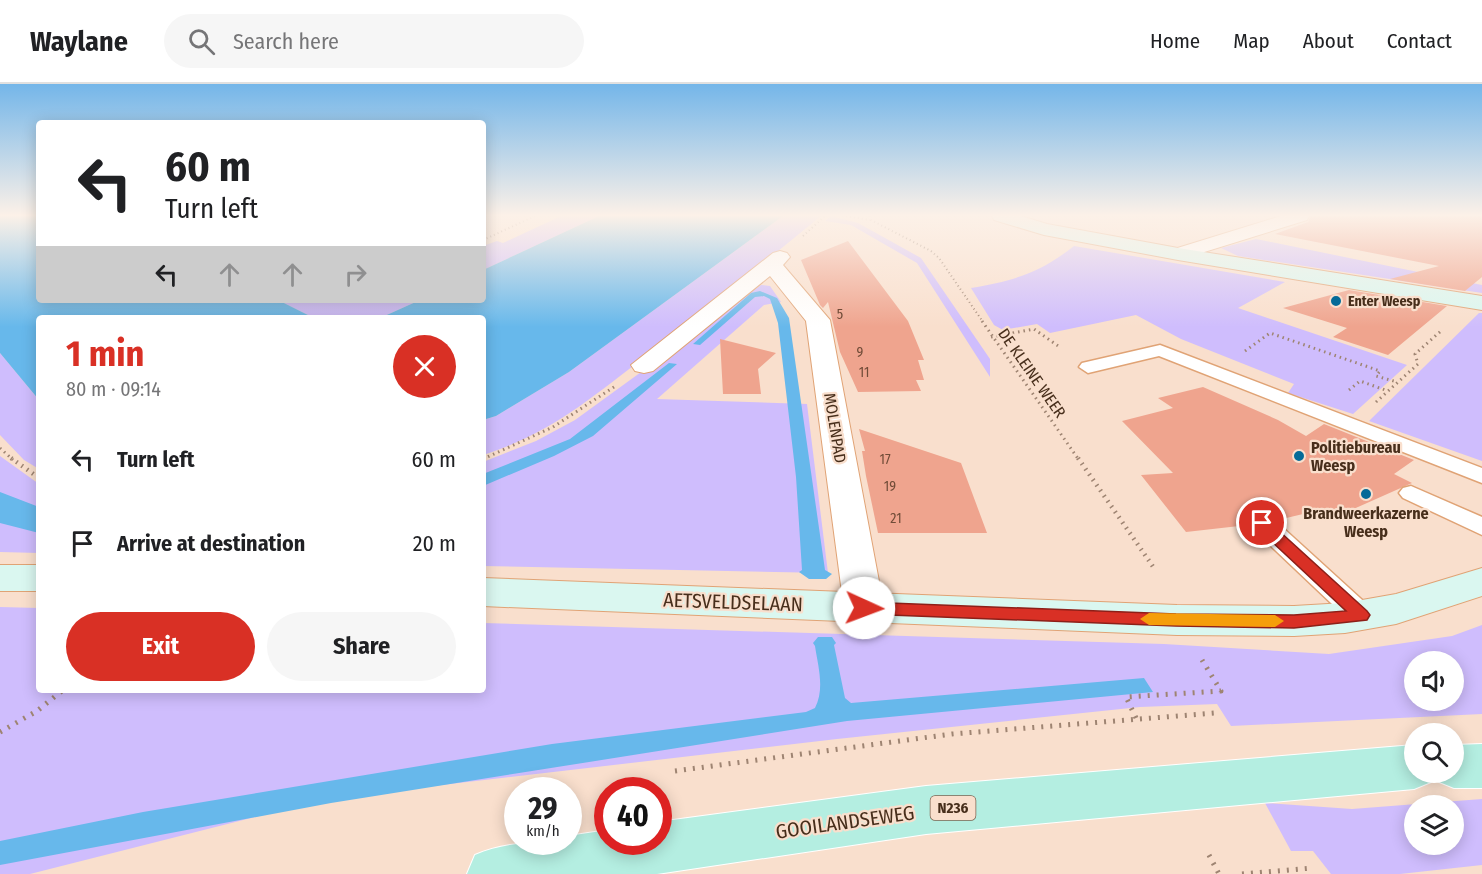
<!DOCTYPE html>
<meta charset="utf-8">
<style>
:root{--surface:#fff;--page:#f6f6f6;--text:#202124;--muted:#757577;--line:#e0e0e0;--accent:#d93025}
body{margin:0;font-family:"Fira Sans Condensed",sans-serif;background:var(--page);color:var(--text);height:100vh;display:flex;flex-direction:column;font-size:22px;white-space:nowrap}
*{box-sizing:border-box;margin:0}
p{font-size:20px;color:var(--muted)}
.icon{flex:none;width:33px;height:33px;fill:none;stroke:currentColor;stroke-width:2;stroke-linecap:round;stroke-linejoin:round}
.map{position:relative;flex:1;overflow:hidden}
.side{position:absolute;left:36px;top:231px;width:450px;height:378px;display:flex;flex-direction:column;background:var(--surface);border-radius:6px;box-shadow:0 3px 15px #0003}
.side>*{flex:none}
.top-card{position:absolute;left:36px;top:36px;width:450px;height:183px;border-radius:6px;box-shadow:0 3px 15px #0003;background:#fff;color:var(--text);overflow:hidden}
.fabs{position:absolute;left:1404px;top:567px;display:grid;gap:12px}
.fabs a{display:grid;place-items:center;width:60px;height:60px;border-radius:50%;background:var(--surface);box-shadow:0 3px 15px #0003;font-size:30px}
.speed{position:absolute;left:504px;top:693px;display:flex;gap:12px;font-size:30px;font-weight:700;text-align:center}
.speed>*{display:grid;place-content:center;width:78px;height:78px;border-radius:50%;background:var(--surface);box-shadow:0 3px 15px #0003;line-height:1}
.speed small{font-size:15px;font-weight:400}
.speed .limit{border:9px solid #d22;background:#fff;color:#111}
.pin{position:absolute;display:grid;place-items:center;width:51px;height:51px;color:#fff;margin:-26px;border:3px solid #fff;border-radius:50%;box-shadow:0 2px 6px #0007}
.me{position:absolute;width:66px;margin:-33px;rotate:92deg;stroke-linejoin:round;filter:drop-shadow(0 0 4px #0008)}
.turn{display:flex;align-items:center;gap:21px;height:126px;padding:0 30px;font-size:27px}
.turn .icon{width:78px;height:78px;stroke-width:2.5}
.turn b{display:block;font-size:42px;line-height:51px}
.lanes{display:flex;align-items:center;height:57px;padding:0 30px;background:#0003;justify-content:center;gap:30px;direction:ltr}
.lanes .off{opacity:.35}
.round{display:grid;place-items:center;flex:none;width:63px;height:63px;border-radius:32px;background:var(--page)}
.overview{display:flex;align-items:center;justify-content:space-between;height:102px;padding:0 30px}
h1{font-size:36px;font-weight:700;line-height:45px;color:var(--accent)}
.primary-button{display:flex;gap:12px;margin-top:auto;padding:12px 30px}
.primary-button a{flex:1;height:69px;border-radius:36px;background:var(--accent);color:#fff;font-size:24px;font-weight:700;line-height:69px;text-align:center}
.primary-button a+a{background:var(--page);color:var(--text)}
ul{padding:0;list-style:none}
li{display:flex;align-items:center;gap:18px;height:84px;padding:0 30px}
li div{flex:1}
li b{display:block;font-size:22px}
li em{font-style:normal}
header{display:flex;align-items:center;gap:36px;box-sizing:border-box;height:84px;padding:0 30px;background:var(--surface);border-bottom:2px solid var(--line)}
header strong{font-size:28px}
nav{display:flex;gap:33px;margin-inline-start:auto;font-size:21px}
.search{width:420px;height:54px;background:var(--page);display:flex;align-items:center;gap:15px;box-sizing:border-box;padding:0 21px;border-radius:33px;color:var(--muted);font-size:22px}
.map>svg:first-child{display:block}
.green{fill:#cfbdfd;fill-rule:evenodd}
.water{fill:#67b8eb}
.building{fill:#efa48e}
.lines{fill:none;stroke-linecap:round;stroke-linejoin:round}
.lane-casing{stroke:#e0a375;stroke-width:3}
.street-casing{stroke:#e0a375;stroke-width:2}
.secondary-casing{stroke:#e0a375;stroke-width:2}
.primary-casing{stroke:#fff;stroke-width:2}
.path-far3{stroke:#9e8472;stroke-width:2;stroke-dasharray:1 3;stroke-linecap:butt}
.path-far2{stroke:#9e8472;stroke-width:3;stroke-dasharray:1.5 4;stroke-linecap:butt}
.path-far1{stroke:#9e8472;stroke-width:4.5;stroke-dasharray:1.5 5;stroke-linecap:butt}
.path{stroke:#9e8472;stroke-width:5;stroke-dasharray:2 7;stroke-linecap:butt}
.lane{fill:#fff;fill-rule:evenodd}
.street{fill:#fff;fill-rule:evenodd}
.secondary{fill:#daf7f0;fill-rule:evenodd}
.primary{fill:#b4eee1;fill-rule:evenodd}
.route{fill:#d93025;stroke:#8d1f18;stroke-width:1.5}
.slow{fill:#f59e0b}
.poi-dot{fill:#046a98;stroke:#f9dfcd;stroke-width:2}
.labels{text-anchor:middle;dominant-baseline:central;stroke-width:4.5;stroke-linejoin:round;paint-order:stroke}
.far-poi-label{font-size:14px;font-weight:bold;fill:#472e1b;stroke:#f9dfcd;text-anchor:start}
.number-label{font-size:14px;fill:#714c38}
.shield{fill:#f9dfcd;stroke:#7c6350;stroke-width:1.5}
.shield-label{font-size:15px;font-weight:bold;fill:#472e1b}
.street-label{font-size:16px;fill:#472e1b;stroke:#f9dfcd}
.poi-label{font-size:16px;font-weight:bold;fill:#472e1b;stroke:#f9dfcd;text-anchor:start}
.near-street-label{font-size:20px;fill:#472e1b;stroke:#f9dfcd}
</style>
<header>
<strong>Waylane</strong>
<div class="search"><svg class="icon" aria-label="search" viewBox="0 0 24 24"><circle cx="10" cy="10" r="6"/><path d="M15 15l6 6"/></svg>Search here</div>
<nav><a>Home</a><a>Map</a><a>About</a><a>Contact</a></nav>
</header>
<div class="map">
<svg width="1482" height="790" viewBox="0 0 1482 790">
<rect width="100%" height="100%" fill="#f9dfcd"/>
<path class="green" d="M561 132H599L483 186V162L497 157 503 159Z
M783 132H821C763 179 706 227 646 272 591 314 550 350 483 371V336L496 332 569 288Z
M831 132 858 139 921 174 990 275V293L917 179 851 141 825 137Z
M1256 155 1482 201V209L1238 172 1221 164Z
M1074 162 1285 198 1238 224 1407 281 1353 330 1288 309 1294 300 1181 255 1136 231 1050 249 1037 240 1003 246 994 241 971 204C1013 197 1040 189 1074 162Z
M761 201 770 202 781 218 764 221 657 315 807 320 828 489 483 482V378L536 357 575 336Z
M278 216H420L380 234H314Z
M1479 229H1482V377L1369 337Z
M0 269 39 316V385L24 376 0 351Z
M0 372 39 400V469L0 468Z
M0 523 39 524V606H483V539L1164 560 1329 570 1452 552 1482 541V630L1231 642 1217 620 1140 623 837 655 330 714 30 790H0ZM1414 578H1454V616H1414Z
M1482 715V781L1400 790H1331L1313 767H1291L1265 719 1352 725ZM1414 722H1454V760H1414Z"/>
<path class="water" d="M0 132H39V216H278L314 234H39V316L0 269Z
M599 132H783L569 288 496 332 483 336V234H380L420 216H483V186Z
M760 207 777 214 789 234 825 486 832 490 826 495H809L799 488 802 486 796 393 778 239 770 215 764 212 755 213 700 261 693 260 751 209Z
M669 279 677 280 593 352 554 372 483 402V390L570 355Z
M0 408 39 423V449L0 439Z
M818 553H832L836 559 834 561 845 614 851 619 1144 594 1153 608 847 637 331 719 0 781V757L143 728 552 660 806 628 815 624C825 605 818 582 815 562L813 559Z"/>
<path class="building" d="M1311 132H1482V193L1465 207 1390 195 1439 182 1275 150 1308 138Z
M848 157 908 237 924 276H918L924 296H916L921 307 858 308 840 268 828 218 823 224 820 221 801 176Z
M1349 206 1447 222 1388 271 1333 253 1347 244 1283 224Z
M720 255 776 269 758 285 761 310H723Z
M1203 303 1278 336 1306 352 1324 340 1414 376 1394 390 1412 399 1340 431 1328 424 1278 436 1271 431 1262 429 1251 432 1248 441 1186 448 1141 391 1173 389 1122 337 1173 324 1158 314Z
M859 345 961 379 987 449H878L866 392 862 367H865Z"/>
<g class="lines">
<g class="lane-casing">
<path id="lane" d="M1160 261 1482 384V399L1159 272 1088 289 1079 283 1082 279Z
M1411 402 1482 433V451L1403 414 1399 409 1403 404Z
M1262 431 1271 433 1371 524 1375 531 1371 538 1361 541 1351 538 1253 445 1250 439 1253 433Z"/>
</g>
<g class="street-casing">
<path id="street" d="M1281 132H1309L1307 136 1185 174H1171L1168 170 1171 166Z
M780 167 787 169 790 173 783 181 830 236 884 524 878 534 864 539 850 534 844 524 806 237 770 192 653 287 644 289 635 287 631 281 773 169Z"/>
</g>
<g class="secondary-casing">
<path id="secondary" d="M992 132H1021L1047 140 1178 164 1482 212V226L1178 176 1044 151 994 136Z
M0 481H39V507H0Z
M1482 484V512L1396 540 1345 549 1294 552 1177 551 483 522V494L1177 521 1294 522 1345 519 1396 510Z"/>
</g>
<g class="primary-casing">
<path id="primary" d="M1482 660V704H1454L1437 697 1434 692 1431 698 1414 705 926 750 657 790H467L475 771C505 758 536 758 568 758V752L608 746V758H658V738L926 702 1414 661V688H1454V661Z"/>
</g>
<path class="path-far3" d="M846 132 870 136
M869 132 871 136 931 167 939 174 983 238
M803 152 825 132
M483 156 535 132"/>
<path class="path-far2" d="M982 237 1079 376
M991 253 1034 245 1061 264
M1245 267 1270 249 1380 287 1376 292 1397 298
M1349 306 1360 297 1388 307
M1376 318 1418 280 1415 270 1442 246
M0 364 13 376
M483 375 553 343 617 301"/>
<path class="path-far1" d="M11 374 39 394
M1078 374 1154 484"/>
<path class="path" d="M1136 634 1126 613 1221 607 1202 576
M0 648 37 627 63 606
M675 687 952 650 1215 629
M1209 771 1219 790
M1242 790 1312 784"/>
<use href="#lane" class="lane"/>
<use href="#street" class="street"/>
<use href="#secondary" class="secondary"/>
<use href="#primary" class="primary"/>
</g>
<linearGradient id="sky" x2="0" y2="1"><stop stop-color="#74b6e9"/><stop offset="0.54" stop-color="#fcf1e8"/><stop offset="1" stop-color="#fcf1e8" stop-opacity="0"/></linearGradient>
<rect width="1482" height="243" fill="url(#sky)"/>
<path class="route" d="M1262 434 1267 436 1367 527 1370 531 1367 536 1294 544 1176 542 864 530 856 524 864 518 1176 530 1294 531 1346 527 1256 443 1254 439Z"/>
<path class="slow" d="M1149 529 1275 531 1284 537 1275 543 1149 541 1140 535Z"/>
<g class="poi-dot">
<circle cx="1336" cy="217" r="6"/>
<circle cx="1299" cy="372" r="6"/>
<circle cx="1366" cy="410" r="6"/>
</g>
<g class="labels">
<g class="far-poi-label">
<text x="1348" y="217">Enter Weesp</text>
</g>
<g class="number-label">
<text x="840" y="230">5</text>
<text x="860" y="268">9</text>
<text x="864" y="288">11</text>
<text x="885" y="375">17</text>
<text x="890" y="402">19</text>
<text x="896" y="434">21</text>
</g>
<rect class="shield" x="930.5" y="712" width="45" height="24" rx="4.5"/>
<g class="shield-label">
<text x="953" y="724">N236</text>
</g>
<g class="street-label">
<text transform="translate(1032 289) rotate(55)">DE KLEINE WEER</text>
<text transform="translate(835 344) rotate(81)">MOLENPAD</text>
</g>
<g class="poi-label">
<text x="1311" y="363">Politiebureau<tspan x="1311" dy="18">Weesp</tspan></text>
<text x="1366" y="429" text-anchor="middle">Brandweerkazerne<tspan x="1366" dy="18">Weesp</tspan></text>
</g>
<g class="near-street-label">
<text transform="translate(733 518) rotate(2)">AETSVELDSELAAN</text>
<text transform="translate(845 738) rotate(-8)">GOOILANDSEWEG</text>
</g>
</g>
</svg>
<div class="fabs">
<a><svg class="icon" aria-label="sound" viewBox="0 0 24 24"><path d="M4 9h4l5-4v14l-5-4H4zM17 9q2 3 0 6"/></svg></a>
<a><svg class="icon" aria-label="search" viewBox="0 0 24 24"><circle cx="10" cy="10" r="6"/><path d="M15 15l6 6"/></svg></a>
<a><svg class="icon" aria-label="layers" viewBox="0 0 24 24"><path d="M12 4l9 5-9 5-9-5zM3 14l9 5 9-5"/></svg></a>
</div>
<div class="speed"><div>29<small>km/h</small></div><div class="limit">40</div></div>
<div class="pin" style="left:1262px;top:439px;background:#d93025"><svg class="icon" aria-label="arrive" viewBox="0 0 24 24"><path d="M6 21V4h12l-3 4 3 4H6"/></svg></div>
<svg class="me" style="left:864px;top:524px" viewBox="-20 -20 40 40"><circle r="19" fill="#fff"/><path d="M0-13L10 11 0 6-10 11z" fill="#d93025"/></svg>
<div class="top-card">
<div class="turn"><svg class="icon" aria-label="left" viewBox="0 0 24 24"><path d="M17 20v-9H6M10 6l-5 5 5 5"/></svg><div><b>60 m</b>Turn left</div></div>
<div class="lanes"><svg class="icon" aria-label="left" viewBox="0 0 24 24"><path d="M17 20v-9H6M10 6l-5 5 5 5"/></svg><svg class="icon off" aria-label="ahead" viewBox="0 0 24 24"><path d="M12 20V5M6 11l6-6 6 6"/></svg><svg class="icon off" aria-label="ahead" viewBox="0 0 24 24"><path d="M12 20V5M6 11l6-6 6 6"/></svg><svg class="icon off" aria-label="right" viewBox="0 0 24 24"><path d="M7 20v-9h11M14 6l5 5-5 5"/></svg></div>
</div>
<section class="side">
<div class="overview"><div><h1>1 min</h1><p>80 m · 09:14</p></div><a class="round" style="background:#d93025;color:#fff"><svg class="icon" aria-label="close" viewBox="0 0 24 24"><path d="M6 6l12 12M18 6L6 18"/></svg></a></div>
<ul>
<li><svg class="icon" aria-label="left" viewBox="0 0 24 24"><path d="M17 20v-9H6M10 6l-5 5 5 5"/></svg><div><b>Turn left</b></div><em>60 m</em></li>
<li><svg class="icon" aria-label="arrive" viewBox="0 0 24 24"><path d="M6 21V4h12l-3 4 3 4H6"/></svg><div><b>Arrive at destination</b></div><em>20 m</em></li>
</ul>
<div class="primary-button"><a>Exit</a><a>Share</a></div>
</section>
</div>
